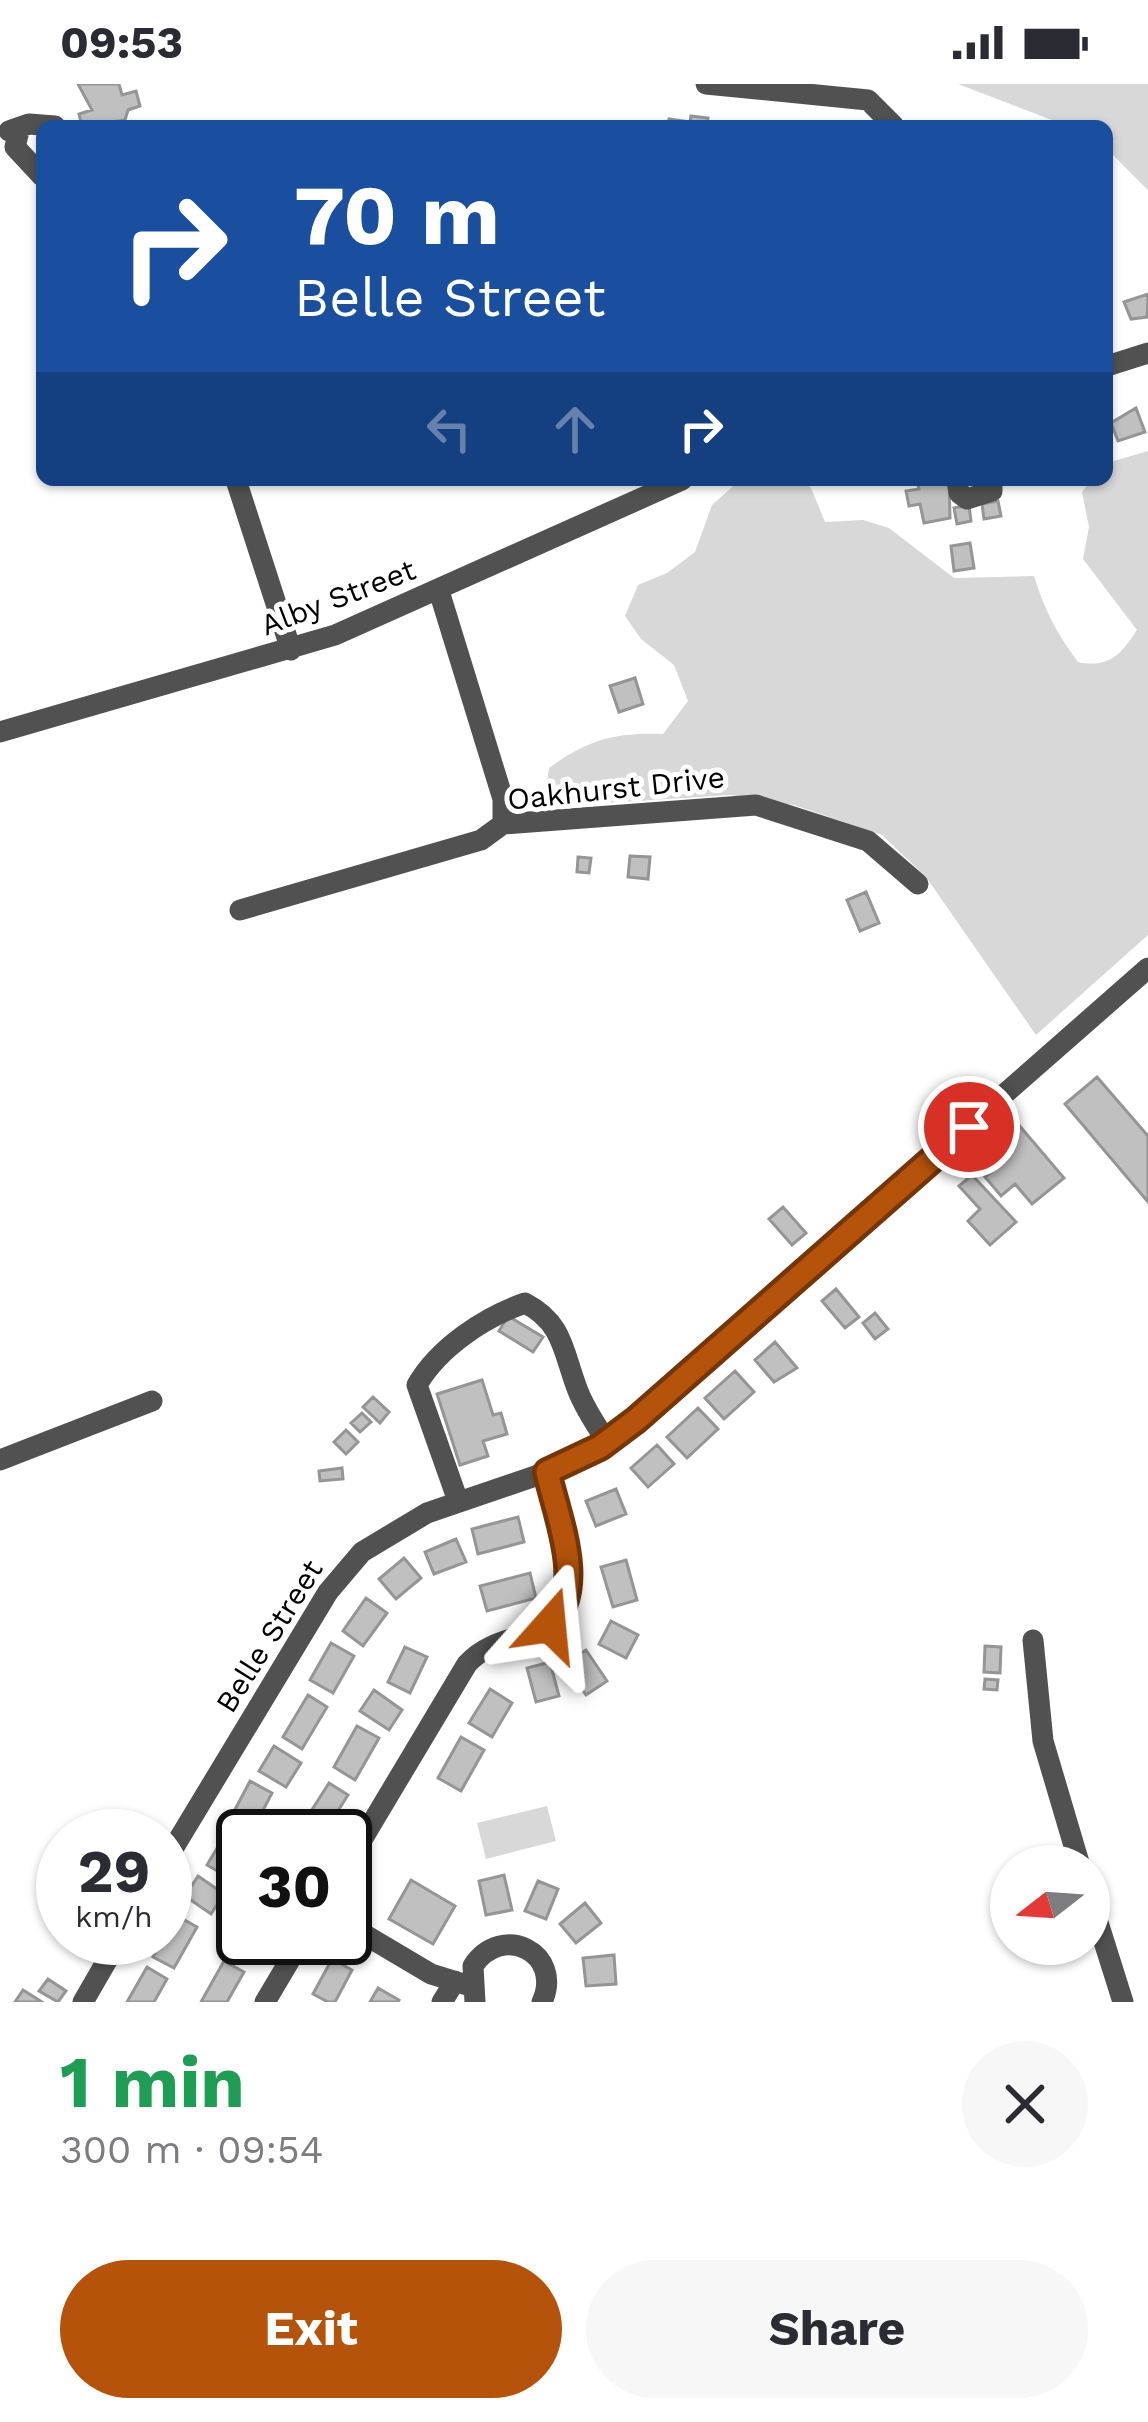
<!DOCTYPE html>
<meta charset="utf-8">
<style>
:root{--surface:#fff;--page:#f7f7f7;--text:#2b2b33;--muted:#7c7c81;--accent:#b45309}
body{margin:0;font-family:"Work Sans",sans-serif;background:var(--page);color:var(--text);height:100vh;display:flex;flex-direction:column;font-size:45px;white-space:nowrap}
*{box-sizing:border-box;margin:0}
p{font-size:39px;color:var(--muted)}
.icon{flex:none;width:66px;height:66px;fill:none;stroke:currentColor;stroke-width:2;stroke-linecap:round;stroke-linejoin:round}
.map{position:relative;height:1918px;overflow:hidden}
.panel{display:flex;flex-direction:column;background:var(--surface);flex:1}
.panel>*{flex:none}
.banner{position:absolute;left:36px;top:36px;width:1077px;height:366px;border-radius:18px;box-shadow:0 3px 9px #0004;background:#1a4fa0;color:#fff;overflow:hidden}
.needle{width:78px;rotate:253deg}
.controls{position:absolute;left:990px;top:1761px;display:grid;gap:24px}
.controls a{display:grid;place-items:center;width:120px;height:120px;border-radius:50%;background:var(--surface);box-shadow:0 3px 9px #0004;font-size:60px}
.speed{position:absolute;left:36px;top:1725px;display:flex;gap:24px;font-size:60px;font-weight:700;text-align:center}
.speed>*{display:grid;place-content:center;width:156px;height:156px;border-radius:50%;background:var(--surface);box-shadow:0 3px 9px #0004;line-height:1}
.speed small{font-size:30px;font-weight:400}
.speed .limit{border:6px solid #111;border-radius:18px;background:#fff;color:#111}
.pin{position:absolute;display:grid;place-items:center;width:102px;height:102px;color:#fff;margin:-51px;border:6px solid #fff;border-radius:50%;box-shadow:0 3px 12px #0007}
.me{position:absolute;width:132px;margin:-66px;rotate:18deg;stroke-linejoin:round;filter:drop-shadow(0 0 9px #0008)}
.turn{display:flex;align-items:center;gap:42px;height:252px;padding:0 60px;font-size:54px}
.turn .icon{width:156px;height:156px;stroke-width:2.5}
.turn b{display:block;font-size:84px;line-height:102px}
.lanes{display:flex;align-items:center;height:114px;padding:0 60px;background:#0003;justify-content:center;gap:60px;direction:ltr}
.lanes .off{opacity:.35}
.round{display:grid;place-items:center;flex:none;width:126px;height:126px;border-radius:63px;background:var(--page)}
.head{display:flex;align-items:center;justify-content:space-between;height:204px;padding:0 60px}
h1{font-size:72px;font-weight:700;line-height:90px;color:#1e9e55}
.action{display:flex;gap:24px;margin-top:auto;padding:24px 60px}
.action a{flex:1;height:138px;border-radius:72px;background:var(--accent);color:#fff;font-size:48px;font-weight:700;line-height:138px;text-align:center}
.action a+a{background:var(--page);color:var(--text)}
.status{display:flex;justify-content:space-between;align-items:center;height:84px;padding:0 60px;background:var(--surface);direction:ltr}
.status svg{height:33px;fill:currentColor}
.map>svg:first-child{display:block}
.green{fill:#d8d8d8}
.building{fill:#c0c0c0;stroke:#959595;stroke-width:3}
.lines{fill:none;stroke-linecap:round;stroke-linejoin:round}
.minor{stroke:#515151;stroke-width:21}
.route-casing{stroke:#753606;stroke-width:30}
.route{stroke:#b45309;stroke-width:21}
.labels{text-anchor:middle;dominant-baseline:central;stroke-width:10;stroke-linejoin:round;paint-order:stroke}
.street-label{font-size:30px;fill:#000;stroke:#fff}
</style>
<div class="status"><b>09:53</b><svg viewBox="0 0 49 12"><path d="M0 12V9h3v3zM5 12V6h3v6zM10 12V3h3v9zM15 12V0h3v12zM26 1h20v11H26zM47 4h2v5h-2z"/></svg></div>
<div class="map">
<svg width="1148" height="1918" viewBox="0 0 1148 1918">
<rect width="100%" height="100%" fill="#fff"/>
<path class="green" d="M958 0H1148V106L1107 65V42H1067Z
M1148 367V851L1036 951 926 793 882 751 794 721 731 711 572 721 545 712 549 684C587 656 615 648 663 650L688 617 674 581 641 555 625 532 638 501 667 489 695 468 712 421 740 396H801L811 404 825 438 863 436 889 444 954 494 1034 492C1044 525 1057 550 1078 578 1109 584 1120 572 1137 546L1083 475 1089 443 1082 408 1091 396H1107V379Z
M547 1722 556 1757 486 1775 477 1739Z"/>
<path class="building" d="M78 0H119L122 11 136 7 140 22 128 26 125 36 82 42 79 30 92 26Z
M691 32 708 34 707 42H668L669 35 690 38Z
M1148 210 1147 233 1131 235 1124 218Z
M1136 324 1145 348 1118 357 1111 339Z
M917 396H949L950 434 924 439 920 420 909 422 906 407 919 405Z
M998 417 1001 432 984 435 982 420Z
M969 421 971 437 957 440 954 424Z
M970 459 974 484 954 487 951 462Z
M635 594 643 620 619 628 610 602Z
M630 772 650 773 648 795 628 793Z
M578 773 591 774 589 789 577 788Z
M866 808 879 839 860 847 847 816Z
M1097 993 1148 1052V1118L1065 1020Z
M1018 1040 1064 1094 1032 1120 1015 1100 1001 1112 985 1093 1007 1074 995 1059Z
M972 1091 1016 1138 990 1161 968 1137 980 1125 959 1102Z
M783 1123 806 1149 792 1161 769 1135Z
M836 1205 859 1233 845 1244 822 1217Z
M875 1229 888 1245 875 1255 863 1239Z
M508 1232 543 1253 533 1268 499 1247Z
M775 1258 797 1284 774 1298 755 1276Z
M735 1287 754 1308 724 1335 705 1314Z
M482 1296 493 1331 501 1329 507 1350 483 1357 488 1372 460 1381 437 1310Z
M373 1313 389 1328 380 1339 363 1323Z
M698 1324 718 1345 687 1374 667 1353Z
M362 1329 371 1338 360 1348 351 1339Z
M346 1346 358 1358 346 1370 334 1358Z
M657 1361 674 1380 648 1403 631 1384Z
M342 1384 343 1395 320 1397 319 1387Z
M616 1405 626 1430 596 1442 586 1417Z
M518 1433 524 1458 478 1470 472 1445Z
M456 1455 466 1478 434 1490 425 1468Z
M404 1474 421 1494 396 1515 379 1495Z
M626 1476 637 1516 613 1523 601 1483Z
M530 1489 536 1514 487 1527 480 1502Z
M366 1514 387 1529 363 1562 343 1547Z
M611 1537 638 1551 626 1574 599 1560Z
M331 1559 354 1572 333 1609 310 1596Z
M985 1562 1001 1563 1000 1589 984 1588Z
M405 1563 427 1573 410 1609 388 1598Z
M586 1566 607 1597 586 1611 565 1580Z
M550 1578 559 1612 536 1618 527 1584Z
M985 1595 998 1596 997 1606 984 1605Z
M490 1605 512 1619 492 1653 469 1639Z
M374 1606 402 1626 389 1646 360 1627Z
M308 1611 327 1623 302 1665 283 1653Z
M357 1642 379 1654 355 1696 334 1683Z
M461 1653 484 1666 461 1707 438 1694Z
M274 1662 301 1679 286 1703 259 1687Z
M250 1697 272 1709 252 1747 230 1735Z
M329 1699 348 1711 325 1747 306 1735Z
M225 1751 243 1762 228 1793 207 1781Z
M504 1791 512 1826 486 1831 479 1797Z
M198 1792 224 1810 211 1830 185 1812Z
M411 1796 455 1822 433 1860 389 1835Z
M538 1797 558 1805 546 1835 525 1827Z
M585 1819 601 1839 576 1859 560 1840Z
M176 1831 197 1843 174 1884 153 1873Z
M614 1871 616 1900 586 1902 583 1874Z
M332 1875 352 1886 335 1918H328L313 1910Z
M224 1877 244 1888 227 1918H201Z
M147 1883 167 1895 154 1918H127Z
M48 1895 66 1907 58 1918 39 1907Z
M378 1904 399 1916 398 1918H370Z
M23 1906 42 1918H15Z"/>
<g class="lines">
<path class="minor" d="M706 0 868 16 894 42
M20 43 15 63 42 92
M9 47 29 40 55 42
M1107 282 1148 269
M236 396 291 566
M957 396 959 409 967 415 992 407V396
M439 507 503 715V740
M0 648 335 551 682 396
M240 826 481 756 503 740 756 721 868 757 918 800
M0 1376 152 1317
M458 1417 417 1301C439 1263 485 1233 525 1219 564 1239 563 1269 578 1307 585 1325 596 1341 607 1358
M1033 1556 1043 1657 1080 1782
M165 1778 328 1508 362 1468 427 1429 547 1388 616 1351 1148 884
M345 1784 467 1580C485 1560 509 1556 533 1548 596 1527 557 1434 547 1388
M1089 1810 1123 1918
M345 1839 431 1890 470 1902
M83 1918 120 1854
M265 1918 303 1854
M442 1918 455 1897
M475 1918 473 1882C502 1838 564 1869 542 1918"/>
</g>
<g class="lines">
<g class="route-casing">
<path id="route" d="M550 1541C588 1504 557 1433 547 1388L600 1363 636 1336 969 1043"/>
</g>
<use href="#route" class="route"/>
</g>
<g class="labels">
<g class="street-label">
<text transform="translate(338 513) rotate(-21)">Alby Street</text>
<text transform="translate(616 704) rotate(-6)">Oakhurst Drive</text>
<text transform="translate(269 1552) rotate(-58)">Belle Street</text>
</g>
</g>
</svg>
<div class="controls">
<a><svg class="needle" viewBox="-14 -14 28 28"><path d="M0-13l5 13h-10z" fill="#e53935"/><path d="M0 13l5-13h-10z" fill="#7c7c81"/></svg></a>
</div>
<div class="speed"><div>29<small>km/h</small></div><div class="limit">30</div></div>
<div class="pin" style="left:969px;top:1043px;background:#d93025"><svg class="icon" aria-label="arrive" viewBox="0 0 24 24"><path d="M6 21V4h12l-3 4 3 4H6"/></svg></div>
<svg class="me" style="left:550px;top:1541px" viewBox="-20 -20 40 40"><path d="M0-17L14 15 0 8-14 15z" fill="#b45309" stroke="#fff" stroke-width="4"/></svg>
<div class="banner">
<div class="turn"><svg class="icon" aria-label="right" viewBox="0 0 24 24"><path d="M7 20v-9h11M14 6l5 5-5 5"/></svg><div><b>70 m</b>Belle Street</div></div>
<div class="lanes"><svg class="icon off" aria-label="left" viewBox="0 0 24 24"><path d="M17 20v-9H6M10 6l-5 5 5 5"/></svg><svg class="icon off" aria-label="ahead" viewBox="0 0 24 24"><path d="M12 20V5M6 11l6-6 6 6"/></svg><svg class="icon" aria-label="right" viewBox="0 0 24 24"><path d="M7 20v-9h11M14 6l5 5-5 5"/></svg></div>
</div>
</div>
<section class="panel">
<div class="head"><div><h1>1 min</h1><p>300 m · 09:54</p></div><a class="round"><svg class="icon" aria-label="close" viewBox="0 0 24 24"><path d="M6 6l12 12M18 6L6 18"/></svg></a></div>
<div class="action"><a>Exit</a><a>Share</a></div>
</section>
